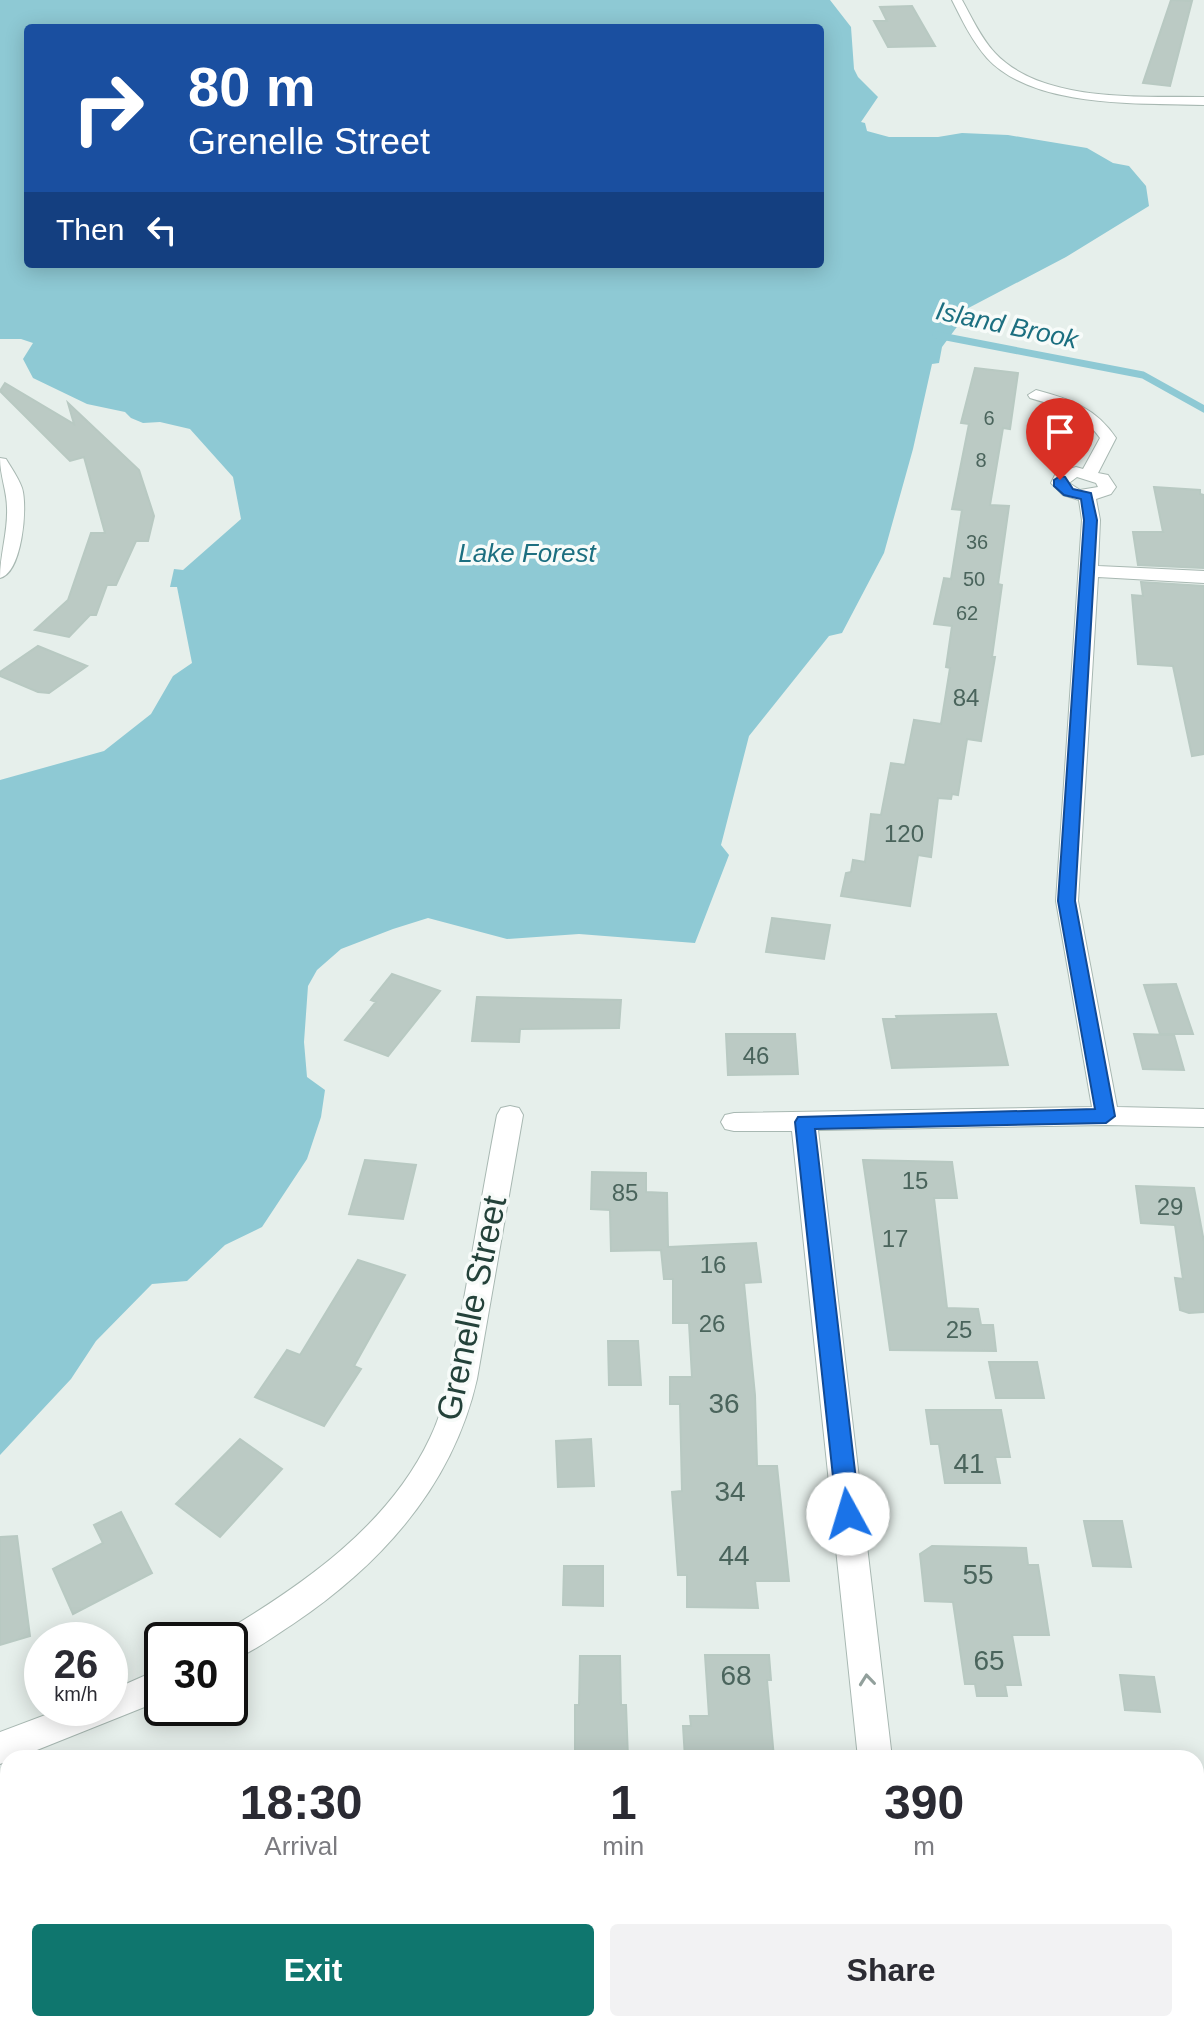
<!DOCTYPE html>
<style>
:root{--surface:#fff;--page:#f2f2f3;--text:#2b2b33;--muted:#7c7c81;--accent:#0f766e}
body{margin:0;font-family:Arial,sans-serif;background:var(--page);color:var(--text);height:100vh;display:flex;flex-direction:column;font-size:30px;white-space:nowrap}
*{box-sizing:border-box;margin:0}
p{font-size:26px;color:var(--muted)}
.icon{flex:none;width:44px;height:44px;fill:none;stroke:currentColor;stroke-width:2;stroke-linecap:round;stroke-linejoin:round}
.map{position:relative;flex:1;overflow:hidden}
.details{position:absolute;left:0px;top:1750px;width:1204px;height:282px;display:flex;flex-direction:column;background:var(--surface);border-radius:24px 24px 0 0;box-shadow:0 4px 20px #0003}
.details>*{flex:none}
.top-card{position:absolute;left:24px;top:24px;width:800px;height:244px;border-radius:8px;box-shadow:0 4px 20px #0003;background:#1a4fa0;color:#fff;overflow:hidden}
.speed{position:absolute;left:24px;top:1622px;display:flex;gap:16px;font-size:40px;font-weight:700;text-align:center}
.speed>*{display:grid;place-content:center;width:104px;height:104px;border-radius:50%;background:var(--surface);box-shadow:0 4px 20px #0003;line-height:1}
.speed small{font-size:20px;font-weight:400}
.speed .limit{border:4px solid #111;border-radius:12px;background:#fff;color:#111}
.pin{position:absolute;display:grid;place-items:center;width:68px;height:68px;color:#fff;margin:-82px -34px;border-radius:50% 50% 50% 0;rotate:-45deg;box-shadow:0 0 8px #0007}
.pin .icon{rotate:45deg}
.me{position:absolute;width:88px;margin:-44px;rotate:354deg;stroke-linejoin:round;filter:drop-shadow(0 0 6px #0008)}
.turn{display:flex;align-items:center;gap:28px;height:168px;padding:0 32px;font-size:36px}
.turn .icon{width:104px;height:104px;stroke-width:2.5}
.turn b{display:block;font-size:56px;line-height:68px}
.then{display:flex;align-items:center;height:76px;padding:0 32px;background:#0003;gap:16px;font-size:30px}
.eta{display:flex;justify-content:space-evenly;align-items:center;height:136px;text-align:center}
.eta b{font-size:48px;font-weight:600;line-height:56px}
.action{display:flex;gap:16px;margin-top:auto;padding:16px 32px}
.action a{flex:1;height:92px;border-radius:8px;background:var(--accent);color:#fff;font-size:32px;font-weight:600;line-height:92px;text-align:center}
.action a+a{background:var(--page);color:var(--text)}
.map>svg:first-child{display:block}
.water{fill:#8ec9d4;fill-rule:evenodd}
.lines{fill:none;stroke-linecap:round;stroke-linejoin:round}
.stream{stroke:#8ec9d4;stroke-width:7}
.building{fill:#bbcac4;stroke:#b8c9c2;stroke-width:2}
.minor-casing{stroke:#a8b8b2;stroke-width:2}
.minor{fill:#fff;fill-rule:evenodd}
.oneway{stroke:#92a09c}
.route{fill:#1a73e8;stroke:#114b97;stroke-width:2}
.labels{text-anchor:middle;dominant-baseline:central;stroke-width:7;stroke-linejoin:round;paint-order:stroke}
.far-number-label{font-size:20px;fill:#4a645c}
.number-label{font-size:24px;fill:#4a645c}
.far-water-label{font-size:26px;font-style:italic;fill:#1c6f80;stroke:#f7fbf9}
.near-number-label{font-size:28px;fill:#4a645c}
.near-street-label{font-size:34px;fill:#24423a;stroke:#f7fbf9}
</style>
<div class="map">
<svg width="1204" height="2031" viewBox="0 0 1204 2031">
<rect width="100%" height="100%" fill="#e6efeb"/>
<path class="water" d="M0 0H830L851 27 854 69 858 77 878 97 861 122 865 123 867 131 889 137H938L962 133 1008 135 1087 148 1113 163 1129 166 1146 186 1149 206 1066 257 957 314 962 320 942 347 939 363 932 364 913 449 884 553 842 633 829 636 749 736 721 845 729 855 695 943 579 934 507 939 428 918 393 929 341 949 317 970 308 986 304 1042 307 1077 325 1090 321 1117 307 1159 262 1227 225 1245 187 1281 152 1284 96 1341 71 1379 0 1455V780L104 751 151 714 173 676 192 663 177 587H170L174 569 183 570 241 519 233 477 190 429 160 422 143 423 131 418 125 412 87 404 33 378 23 359 33 343 21 339H0ZM28 28H820V264H28Z"/>
<g class="lines">
<path class="stream" d="M936 335 1143 375 1204 409"/>
</g>
<path class="building" d="M1171 0 1192 1 1170 86 1143 83Z
M912 6 935 46 888 47 874 21H887L880 7Z
M975 368 1018 373 1010 429 1003 428 990 505 1009 506 998 584 1002 585 992 657H995L981 741 967 739 958 795 952 794 951 799 938 798 931 857 918 855 910 906 841 896 846 873 851 872 853 860 865 862 871 814 881 815 891 763 905 765 914 720 941 724 950 668 946 667 952 626 934 624 944 578 951 579 962 510 952 509 969 424 961 423Z
M5 383 74 424 68 403 139 470 154 516 148 541H136L116 585H107L96 615H90L69 637 35 630 68 600 91 533H105L84 457 70 461 0 391Z
M1154 487 1200 490V494L1204 495V568L1138 565 1133 532H1163Z
M1141 582 1204 586V754L1192 756 1173 666 1138 664 1132 595 1143 596Z
M38 646 87 666 49 693 38 692 0 676V672Z
M772 918 830 925 824 959 766 952Z
M392 974 440 991 388 1056 345 1040 376 1002 371 1000Z
M1176 984 1193 1034H1160L1144 985Z
M477 997 621 1000 619 1028 520 1029 519 1042 472 1041Z
M996 1014 1008 1065 892 1068 883 1019H897L896 1016Z
M726 1034H795L798 1074 728 1075Z
M1134 1034 1174 1035 1184 1070 1143 1069Z
M365 1160 416 1165 403 1219 349 1214Z
M863 1160 952 1162 957 1198H934L947 1308 978 1309 981 1325H993L996 1351 890 1350Z
M592 1172 646 1173V1192L667 1193 668 1247 756 1243 761 1282 744 1283 755 1395 757 1466H777L789 1581H755L758 1608 687 1607V1575H678L672 1492 682 1491 680 1404H670V1377H692L689 1323H673V1279H664L661 1250 611 1251 610 1210 591 1209Z
M1136 1186 1194 1188 1204 1242V1312L1189 1313 1180 1310 1175 1278 1183 1279 1175 1225 1141 1223Z
M358 1260 405 1275 354 1366 361 1369 324 1426 255 1397 287 1350 300 1355Z
M608 1341H638L641 1385H609Z
M989 1362H1037L1044 1398H996Z
M926 1410H1001L1010 1457H995L1000 1483H945L939 1444H931Z
M240 1439 282 1469 220 1537 176 1504Z
M591 1439 594 1486 558 1487 556 1441Z
M121 1512 152 1573 73 1614 53 1569 103 1543 94 1525Z
M1084 1521H1122L1131 1567 1093 1566Z
M17 1536 30 1636 0 1645V1537Z
M932 1546 1026 1548 1028 1565H1038L1049 1635H1012L1021 1685H1005L1007 1696H977L975 1684H965L953 1602 925 1601 920 1554Z
M564 1566H603V1606L563 1605Z
M705 1655H769L771 1680H767L774 1758H685L683 1726H691L690 1716H709Z
M580 1656H620L621 1705H626L628 1758H575V1705H579Z
M1120 1675 1154 1677 1160 1712 1125 1710Z"/>
<g class="lines">
<g class="minor-casing">
<path id="minor" d="M952 0H962C972 18 981 38 995 53 1042 103 1141 96 1204 97V105C1140 103 1034 109 987 58 972 41 962 20 952 0Z
M1036 390C1070 399 1096 408 1116 438L1098 473 1108 475 1116 487 1111 494 1096 499 1100 520 1098 566 1204 571V583L1098 577 1078 901 1117 1107 1204 1109V1127L1106 1125 818 1130 892 1758H858L792 1131H734L725 1129 721 1122 725 1115 734 1113 1092 1107 1056 901 1082 520 1079 500 1063 495 1051 483 1056 473 1076 467 1083 469 1100 438C1083 413 1058 406 1030 398L1028 395ZM1077 477 1096 483 1098 487 1080 490 1069 483Z
M0 458 6 459C12 469 18 477 22 488 28 507 22 573 0 578 0 554 8 532 7 508 7 491 0 476 0 458Z
M510 1106 519 1108 523 1115 477 1379C453 1485 382 1564 293 1624 273 1637 253 1652 230 1661V1640H217L219 1635C301 1586 388 1527 430 1438 448 1401 452 1359 460 1320 473 1251 484 1183 497 1115L501 1108Z
M162 1668V1700L17 1758H8V1761L0 1764V1732L64 1708H110V1691Z
M353 2024H389L390 2031H352Z
M427 2024H463L464 2031H426Z
M887 2024H923L925 2031H887Z"/>
</g>
<use href="#minor" class="minor"/>
</g>
<defs><path id="oneway-chevron" d="M-2-3.5L2.5 0L-2 3.5" fill="none" stroke-width="1.6" stroke-linecap="round" stroke-linejoin="round" transform="scale(2)"/></defs>
<use class="oneway" href="#oneway-chevron" transform="translate(867 1680) rotate(-96)"/>
<path class="route" d="M1060 476 1065 477 1073 489 1091 493 1097 520 1075 901 1115 1116 1106 1123 815 1129 860 1514 856 1522 848 1525 840 1522 837 1514 795 1122 798 1117 1095 1109 1058 901 1084 520 1081 499 1064 495 1054 486V480Z"/>
<g class="labels">
<g class="far-number-label">
<text x="989" y="418">6</text>
<text x="981" y="460">8</text>
<text x="977" y="542">36</text>
<text x="974" y="579">50</text>
<text x="967" y="613">62</text>
</g>
<g class="number-label">
<text x="966" y="697">84</text>
<text x="904" y="833">120</text>
<text x="756" y="1055">46</text>
<text x="915" y="1180">15</text>
<text x="625" y="1192">85</text>
<text x="1170" y="1206">29</text>
<text x="895" y="1238">17</text>
<text x="713" y="1264">16</text>
<text x="712" y="1323">26</text>
<text x="959" y="1329">25</text>
</g>
<g class="far-water-label">
<text transform="translate(1007 325) rotate(12)">Island Brook</text>
<text x="527" y="553">Lake Forest</text>
</g>
<g class="near-number-label">
<text x="724" y="1403">36</text>
<text x="969" y="1463">41</text>
<text x="730" y="1491">34</text>
<text x="734" y="1555">44</text>
<text x="978" y="1574">55</text>
<text x="989" y="1660">65</text>
<text x="736" y="1675">68</text>
</g>
<g class="near-street-label">
<text transform="translate(471 1308) rotate(-78)">Grenelle Street</text>
</g>
</g>
</svg>
<div class="speed"><div>26<small>km/h</small></div><div class="limit">30</div></div>
<div class="pin" style="left:1060px;top:480px;background:#d93025"><svg class="icon" aria-label="arrive" viewBox="0 0 24 24"><path d="M6 21V4h12l-3 4 3 4H6"/></svg></div>
<svg class="me" style="left:848px;top:1514px" viewBox="-20 -20 40 40"><circle r="19" fill="#fff"/><path d="M0-13L10 11 0 6-10 11z" fill="#1a73e8"/></svg>
<div class="top-card">
<div class="turn"><svg class="icon" aria-label="right" viewBox="0 0 24 24"><path d="M7 20v-9h11M14 6l5 5-5 5"/></svg><div><b>80 m</b>Grenelle Street</div></div>
<div class="then">Then<svg class="icon" aria-label="left" viewBox="0 0 24 24"><path d="M17 20v-9H6M10 6l-5 5 5 5"/></svg></div>
</div>
<section class="details">
<div class="eta">
<div><b>18:30</b><p>Arrival</p></div>
<div><b>1</b><p>min</p></div>
<div><b>390</b><p>m</p></div>
</div>
<div class="action"><a>Exit</a><a>Share</a></div>
</section>
</div>
